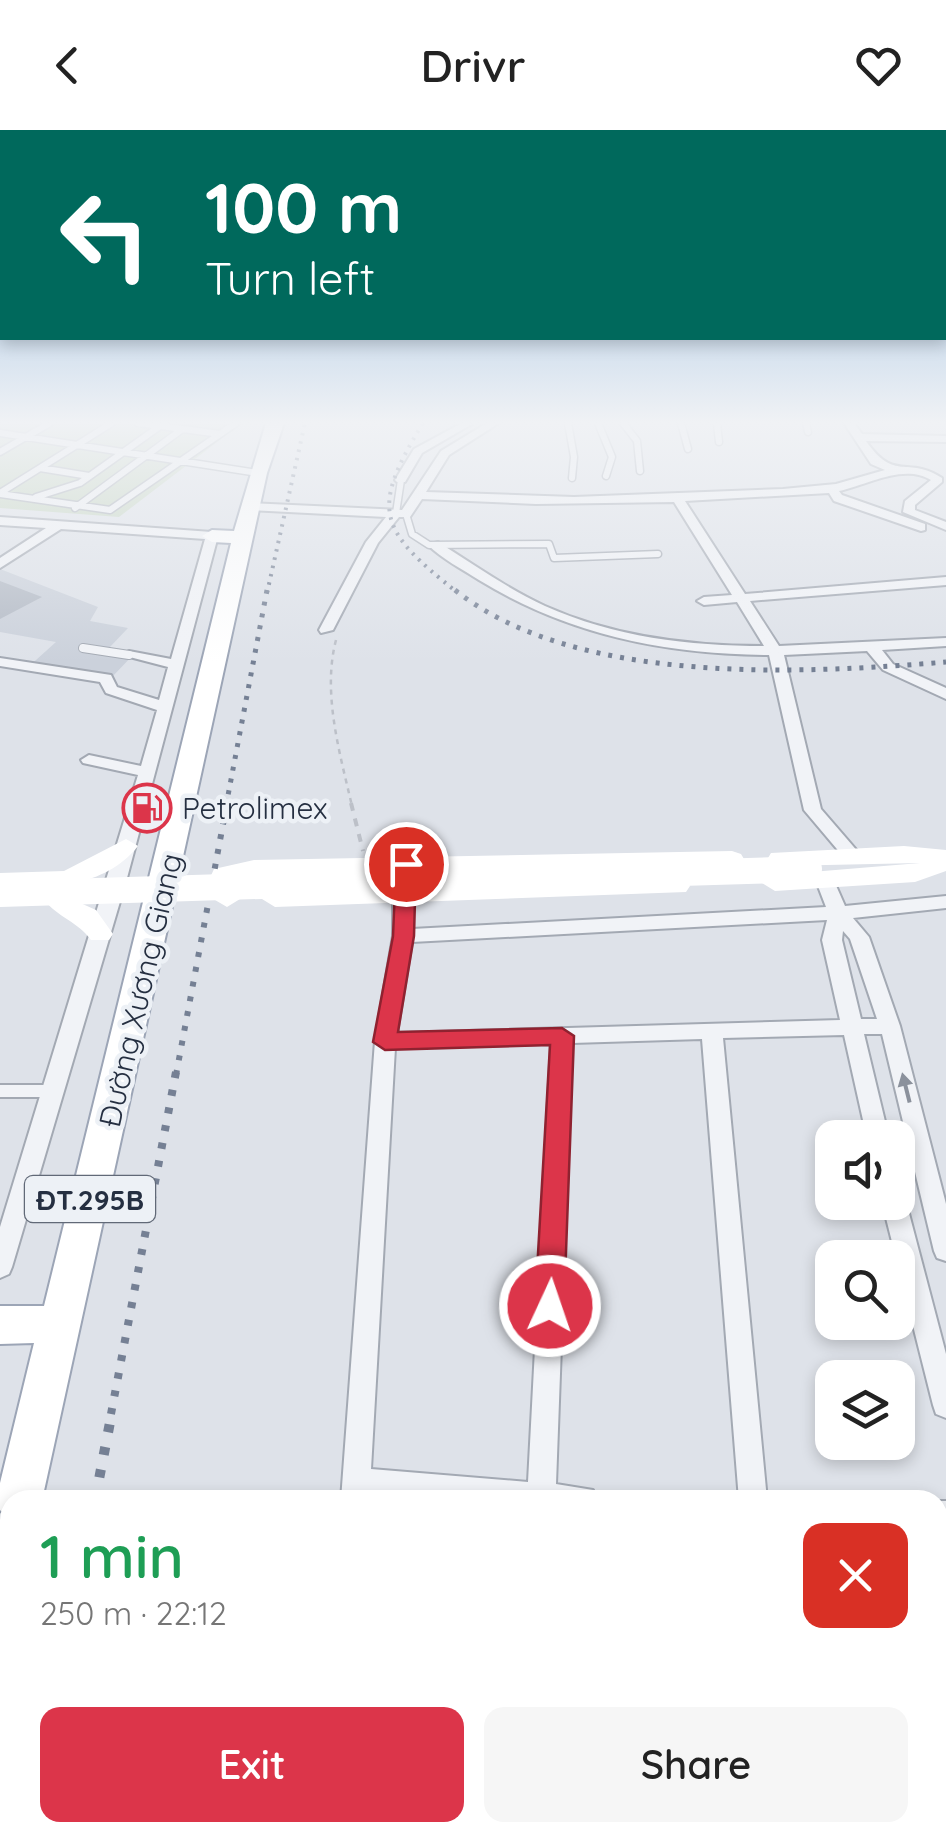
<!DOCTYPE html>
<meta charset="utf-8">
<style>
:root{--surface:#fff;--page:#f6f6f6;--text:#222;--muted:#767676;--accent:#dc354a}
body{margin:0;font-family:Quicksand,sans-serif;background:var(--page);color:var(--text);height:100vh;display:flex;flex-direction:column;font-size:38px;white-space:nowrap}
*{box-sizing:border-box;margin:0}
p{font-size:32px;color:var(--muted)}
.icon{flex:none;width:55px;height:55px;fill:none;stroke:currentColor;stroke-width:2;stroke-linecap:round;stroke-linejoin:round}
.map{position:relative;flex:1;overflow:hidden}
.details{position:absolute;left:0px;top:1360px;width:948px;height:352px;display:flex;flex-direction:column;background:var(--surface);border-radius:30px 30px 0 0;box-shadow:0 5px 15px #0003}
.details>*{flex:none}
.banner{position:absolute;left:0px;top:0px;width:948px;height:210px;box-shadow:0 5px 15px #0003;background:#00695c;color:#fff;overflow:hidden}
.fabs{position:absolute;left:815px;top:990px;display:grid;gap:20px}
.fabs a{display:grid;place-items:center;width:100px;height:100px;border-radius:20px;background:var(--surface);box-shadow:0 5px 15px #0003;font-size:50px}
.pin{position:absolute;display:grid;place-items:center;width:85px;height:85px;color:#fff;margin:-42px;border:5px solid #fff;border-radius:50%;box-shadow:0 2px 10px #0007}
.me{position:absolute;width:110px;margin:-55px;rotate:3deg;stroke-linejoin:round;filter:drop-shadow(0 0 8px #0008)}
.turn{display:flex;align-items:center;gap:35px;height:210px;padding:0 40px;font-size:45px}
.turn .icon{width:130px;height:130px;stroke-width:2.5}
.turn b{display:block;font-size:70px;line-height:85px}
.round{display:grid;place-items:center;flex:none;width:105px;height:105px;border-radius:20px;background:var(--page)}
.summary{display:flex;align-items:center;justify-content:space-between;height:170px;padding:0 40px}
h1{font-size:60px;font-weight:600;line-height:75px;color:#1e9e55}
.action{display:flex;gap:20px;margin-top:auto;padding:20px 40px}
.action a{flex:1;height:115px;border-radius:20px;background:var(--accent);color:#fff;font-size:40px;font-weight:600;line-height:115px;text-align:center}
.action a+a{background:var(--page);color:var(--text)}
header{display:flex;justify-content:space-between;align-items:center;height:130px;padding:0 40px;background:var(--surface);font-size:45px;font-weight:600}
.map>svg:first-child{display:block}
.built{fill:#cbd1db}
.green{fill:#c3d4be}
.building{fill:#b4bbc6}
.lines{fill:none;stroke-linecap:round;stroke-linejoin:round}
.lane-far2-casing{stroke:#a3a9b3;stroke-width:9}
.lane-far1-casing{stroke:#a3a9b3;stroke-width:10}
.lane-casing{stroke:#a3a9b3;stroke-width:16}
.street-casing{stroke:#a3a9b3;stroke-width:4}
.primary-casing{stroke:#9ca5b6;stroke-width:4}
.path-far1{stroke:#bcc0c8;stroke-width:2.5;stroke-dasharray:5 5;stroke-linecap:butt}
.path{stroke:#bcc0c8;stroke-width:4;stroke-dasharray:8 8;stroke-linecap:butt}
.lane-far2{stroke:#f1f3f7;stroke-width:6}
.lane-far1{stroke:#f1f3f7;stroke-width:8}
.lane{stroke:#f1f3f7;stroke-width:12}
.street{fill:#f1f3f7;fill-rule:evenodd}
.secondary{fill:#fff;fill-rule:evenodd}
.primary{fill:#fff;fill-rule:evenodd}
.rail-far4{stroke:#758094;stroke-width:4;stroke-dasharray:2.5 6;stroke-linecap:butt}
.rail-far3{stroke:#758094;stroke-width:5;stroke-dasharray:4 8;stroke-linecap:butt}
.rail-far2{stroke:#758094;stroke-width:6;stroke-dasharray:5 10;stroke-linecap:butt}
.rail-far1{stroke:#758094;stroke-width:8;stroke-dasharray:6 12;stroke-linecap:butt}
.rail{stroke:#758094;stroke-width:10;stroke-dasharray:8 15;stroke-linecap:butt}
.secondary-bridge{stroke:#fff;stroke-width:26}
.oneway{fill:#8b919c}
.route{fill:#dc354a;stroke:#8f2230;stroke-width:2.5}
.labels{text-anchor:middle;dominant-baseline:central;stroke-width:9;stroke-linejoin:round;paint-order:stroke}
.shield{fill:#edf1f6;stroke:#616977;stroke-width:2.5}
.shield-label{font-size:28px;font-weight:bold;fill:#252f41}
.poi-label{font-size:30px;fill:#252f41;stroke:#edf1f6;text-anchor:start}
.street-label{font-size:30px;fill:#252f41;stroke:#edf1f6}
</style>
<header><svg class="icon" aria-label="back" viewBox="0 0 24 24"><path d="M15 5l-7 7 7 7"/></svg>Drivr<svg class="icon" aria-label="heart" viewBox="0 0 24 24"><path d="M12 20l-8-8c-3-5 5-10 8-4 3-6 11-1 8 4z"/></svg></header>
<div class="map">
<svg width="946" height="1711" viewBox="0 0 946 1711">
<rect width="100%" height="100%" fill="#dee2e9"/>
<path class="built" d="M0 439 98 477 90 491 128 498 109 518 133 525 112 547 98 551 26 539 56 512 0 502Z"/>
<path class="green" d="M0 293H242L119 387 0 378Z"/>
<path class="building" d="M0 451 42 467 0 489Z"/>
<g class="lines">
<g class="lane-far2-casing">
<path id="lane-far2" d="M138 293 220 304
M568 293 574 327 572 348
M598 293 612 327 606 346
M623 293 637 311 640 341
M681 293 688 319
M717 293 719 312
M806 293 808 302
M0 303 258 343
M0 322 50 293
M40 338 89 346
M0 363 112 293
M0 364 110 380 236 293
M36 367 80 353 160 296
M75 378 181 300
M396 383 401 350
M406 384 412 404 429 415 549 414 554 428 658 424"/>
</g>
<g class="lane-far1-casing">
<path id="lane-far1" d="M83 518 129 525"/>
</g>
<g class="lane-casing">
<path id="lane" d="M0 961H52"/>
</g>
<g class="street-casing">
<path id="street" d="M462 293 472 294 422 323 405 352H397L395 350 414 319Z
M487 293H499L449 325 426 362 574 367 783 359 836 354 885 340 871 334 844 293H854L862 304 946 306V312L866 311C895 353 907 325 942 348V352L915 375V380L946 392V400L903 382 905 371 931 350C904 333 867 355 839 361L842 365 925 394V400L921 401 834 371 829 363 685 371 745 464 946 447V455L750 471 779 516 946 508V516L882 520 893 534 946 558V569L883 540 867 521 784 525 821 679 859 723 862 727 859 731H847L804 680 769 525C665 524 569 505 479 450 462 439 442 429 428 415L438 412C473 434 508 459 545 476 614 507 689 516 764 516L737 472 704 475 697 471 704 467 732 465 674 372 536 374 422 369 410 387H399L378 413 333 500 321 503 319 500 366 412 386 387 251 380 245 376 247 373 402 380 441 321Z
M0 387 212 402 218 406 127 748 12 1137 9 1144 0 1148V1097L138 645 83 633 81 630 89 625 141 636 157 580 106 563 100 552 0 536V528L111 545 117 557 159 570 168 537 122 525 129 521 171 529 205 409 61 399 0 438V428L46 398 0 395Z
M825 745 834 751 845 776 946 766V778L853 788 869 807 900 896 946 1074V1131L937 1128 934 1121 882 904H864L889 1008H867L844 905 723 908 767 1370H739L702 909 572 913 556 1354 593 1360 597 1370H409L369 1367V1370H341L375 911 393 806V765L395 761H409L411 765 412 799 826 777 816 751ZM827 790 822 810 840 890 397 903 412 812ZM843 801 850 809 877 889H861L842 810ZM551 914 528 1352 371 1339 395 918Z
M898 1064 906 1072 946 1224V1288L936 1284 933 1275 882 1072H898Z
M938 1371H946V1399H938Z
M298 1702H332L331 1711H297Z
M519 1702H553V1711H519Z
M765 1702H799L800 1711H766Z"/>
</g>
<g class="primary-casing">
<path id="primary" d="M266 293H284L267 343 42 1370H10V1475L0 1479V1391L8 1388 0 1380V1353L34 1213 0 1214V1176H44L231 413 212 412 202 406 212 400 234 401Z"/>
</g>
<path class="path-far1" d="M336 510C322 563 340 624 352 676"/>
<path class="path" d="M351 673 363 721"/>
<use href="#lane-far2" class="lane-far2"/>
<use href="#lane-far1" class="lane-far1"/>
<use href="#lane" class="lane"/>
<use href="#street" class="street"/>
<path class="secondary" d="M126 709 138 716C104 759 49 757 0 759V743L64 741Z
M904 716 946 720V741L915 752 775 761 762 753 775 745 920 733 780 736 771 733 768 728 771 723Z
M732 721 741 724 744 729 741 734 254 746 233 750 230 760 240 769 227 777 203 763 214 739 254 730Z
M677 748 686 750 690 756 686 762 275 777 262 769 275 761Z
M58 763 96 780 113 804 109 810H91C78 792 58 787 45 771Z"/>
<use href="#primary" class="primary"/>
<path class="rail-far4" d="M423 293C369 381 379 400 458 463
M267 463 305 293"/>
<path class="rail-far3" d="M455 460C575 556 801 544 946 532
M226 676 267 460"/>
<path class="rail-far2" d="M176 945 227 673"/>
<path class="rail-far1" d="M111 1284 176 942"/>
<path class="rail" d="M95 1370 112 1282
M30 1711 32 1702"/>
<path class="secondary-bridge" d="M0 764 809 739"/>
</g>
<defs><path id="oneway-solid" d="M-6-.8H1V-3.2L6.5 0L1 3.2V.8H-6Z" transform="scale(2.5)"/></defs>
<use class="oneway" href="#oneway-solid" transform="translate(906 958) rotate(-104)"/>
<linearGradient id="sky" x2="0" y2="1"><stop stop-color="#86b2dd"/><stop offset="0.55" stop-color="#f0f2f5"/><stop offset="1" stop-color="#f0f2f5" stop-opacity="0"/></linearGradient>
<rect width="946" height="532" fill="url(#sky)"/>
<path class="route" d="M406 728 416 734 414 806 398 902 562 898 574 906 564 1176 560 1185 550 1188 540 1185 535 1176 550 915 385 920 373 912 393 806 396 734Z"/>
<defs>
<g id="fuel-ring" transform="scale(2.5)"><circle r="9.5" fill="#edf1f6" stroke="#dc354a" stroke-width="1.5"/><path d="M-5.5-6h7V0h2V4h1.3V-2.5L3-4.5l.8-.8L6-3V5H2.5V1h-1V6h-7ZM-4.2-4.7v3.2H.2V-4.7Z" fill="#dc354a"/></g>
</defs>
<g fill-rule="evenodd">
<use href="#fuel-ring" x="147" y="678"/>
</g>
<g class="labels">
<rect class="shield" x="25" y="1046" width="130" height="46" rx="8"/>
<g class="shield-label">
<text x="90" y="1069">ĐT.295B</text>
</g>
<g class="poi-label">
<text x="182" y="678">Petrolimex</text>
</g>
<g class="street-label">
<text transform="translate(140 860) rotate(-77)">Đường Xương Giang</text>
</g>
</g>
</svg>
<div class="fabs">
<a><svg class="icon" aria-label="sound" viewBox="0 0 24 24"><path d="M4 9h4l5-4v14l-5-4H4zM17 9q2 3 0 6"/></svg></a>
<a><svg class="icon" aria-label="search" viewBox="0 0 24 24"><circle cx="10" cy="10" r="6"/><path d="M15 15l6 6"/></svg></a>
<a><svg class="icon" aria-label="layers" viewBox="0 0 24 24"><path d="M12 4l9 5-9 5-9-5zM3 14l9 5 9-5"/></svg></a>
</div>
<div class="pin" style="left:406px;top:734px;background:#d93025"><svg class="icon" aria-label="arrive" viewBox="0 0 24 24"><path d="M6 21V4h12l-3 4 3 4H6"/></svg></div>
<svg class="me" style="left:550px;top:1176px" viewBox="-20 -20 40 40"><circle r="17" fill="#dc354a" stroke="#fff" stroke-width="3"/><path d="M0-11L8 9 0 5-8 9z" fill="#fff"/></svg>
<div class="banner">
<div class="turn"><svg class="icon" aria-label="left" viewBox="0 0 24 24"><path d="M17 20v-9H6M10 6l-5 5 5 5"/></svg><div><b>100 m</b>Turn left</div></div>
</div>
<section class="details">
<div class="summary"><div><h1>1 min</h1><p>250 m · 22:12</p></div><a class="round" style="background:#d93025;color:#fff"><svg class="icon" aria-label="close" viewBox="0 0 24 24"><path d="M6 6l12 12M18 6L6 18"/></svg></a></div>
<div class="action"><a>Exit</a><a>Share</a></div>
</section>
</div>
